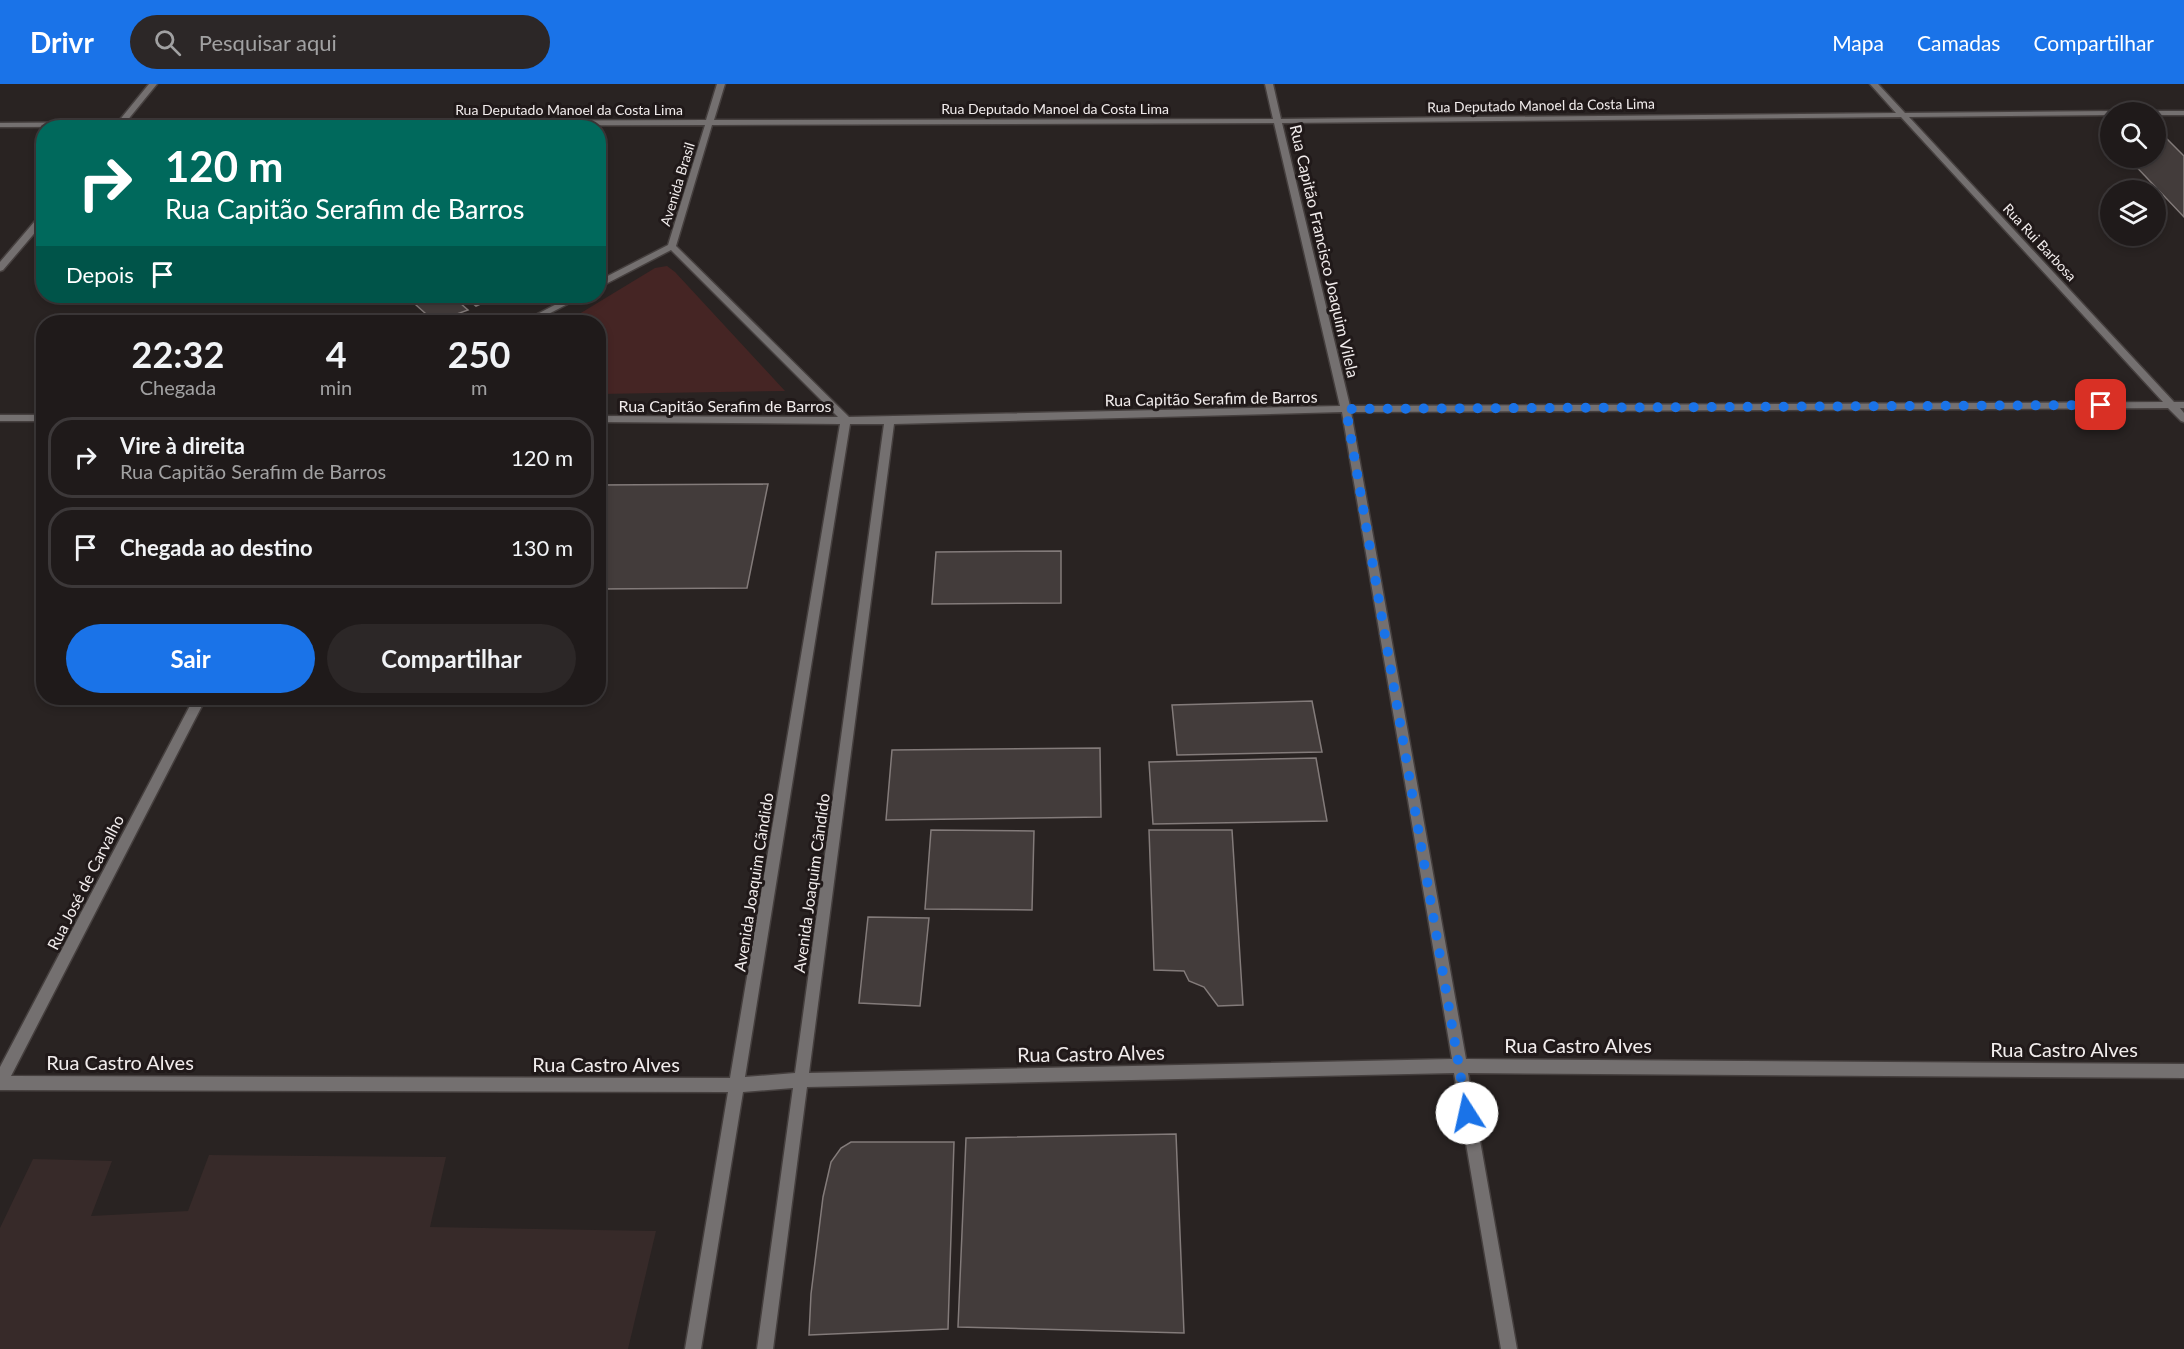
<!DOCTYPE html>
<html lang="pt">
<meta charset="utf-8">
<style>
:root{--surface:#1f1a1a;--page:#2c2727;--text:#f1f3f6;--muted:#a1a1a2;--line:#3c3839;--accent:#1a73e8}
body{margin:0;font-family:Lato,sans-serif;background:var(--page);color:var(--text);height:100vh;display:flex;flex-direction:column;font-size:22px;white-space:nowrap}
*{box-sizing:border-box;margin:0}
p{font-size:20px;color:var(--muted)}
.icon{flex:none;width:33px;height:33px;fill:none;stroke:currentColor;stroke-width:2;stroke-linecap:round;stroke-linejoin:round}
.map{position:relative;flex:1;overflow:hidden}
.details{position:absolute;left:36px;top:231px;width:570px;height:390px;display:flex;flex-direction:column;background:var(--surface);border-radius:24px;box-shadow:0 3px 9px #0003,0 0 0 2px var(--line)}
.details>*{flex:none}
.hud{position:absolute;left:36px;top:36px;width:570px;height:183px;border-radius:24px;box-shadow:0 3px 9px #0003,0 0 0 2px var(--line);background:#00695c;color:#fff;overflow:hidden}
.buttons{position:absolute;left:2100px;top:18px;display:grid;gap:12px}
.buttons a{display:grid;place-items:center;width:66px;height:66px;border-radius:50%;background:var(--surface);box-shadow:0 3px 9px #0003,0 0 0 2px var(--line);font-size:30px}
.pin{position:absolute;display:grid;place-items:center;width:51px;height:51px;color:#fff;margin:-26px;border-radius:12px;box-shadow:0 3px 9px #0006}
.me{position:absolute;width:66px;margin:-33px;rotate:350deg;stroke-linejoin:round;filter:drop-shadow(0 0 4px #0008)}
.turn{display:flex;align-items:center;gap:21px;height:126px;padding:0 30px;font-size:27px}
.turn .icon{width:78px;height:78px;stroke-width:2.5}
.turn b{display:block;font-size:42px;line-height:51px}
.then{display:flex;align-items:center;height:57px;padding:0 30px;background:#0003;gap:12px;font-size:22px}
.eta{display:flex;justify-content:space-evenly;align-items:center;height:102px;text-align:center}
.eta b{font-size:36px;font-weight:700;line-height:42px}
.button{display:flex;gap:12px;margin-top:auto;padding:12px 30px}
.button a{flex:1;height:69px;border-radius:36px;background:var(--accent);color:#fff;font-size:24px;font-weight:700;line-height:69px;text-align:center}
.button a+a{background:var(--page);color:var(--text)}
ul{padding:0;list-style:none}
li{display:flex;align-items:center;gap:18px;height:81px;margin:0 12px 9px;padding:0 18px;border:3px solid var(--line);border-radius:24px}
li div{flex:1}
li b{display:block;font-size:22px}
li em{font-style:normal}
header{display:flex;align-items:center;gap:36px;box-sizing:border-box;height:84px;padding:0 30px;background:var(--accent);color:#fff}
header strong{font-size:28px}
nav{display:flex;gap:33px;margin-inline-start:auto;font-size:21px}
.search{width:420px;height:54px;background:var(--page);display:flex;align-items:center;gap:15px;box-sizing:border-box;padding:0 21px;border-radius:33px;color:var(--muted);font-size:22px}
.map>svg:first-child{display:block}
.built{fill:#372a29}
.green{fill:#452524}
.building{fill:#433c3b;stroke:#837b7a;stroke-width:1.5}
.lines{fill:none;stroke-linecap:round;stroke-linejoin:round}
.minor-casing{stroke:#453f3e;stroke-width:3}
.minor{fill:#747070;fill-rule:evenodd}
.route{stroke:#1a73e8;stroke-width:10;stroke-dasharray:0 18}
.labels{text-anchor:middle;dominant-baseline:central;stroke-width:6;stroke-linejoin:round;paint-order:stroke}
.far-street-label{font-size:14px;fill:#f1ecec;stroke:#201919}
.street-label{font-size:16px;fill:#f1ecec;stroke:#201919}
.near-street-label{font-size:20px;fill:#f1ecec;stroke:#201919}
</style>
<header>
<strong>Drivr</strong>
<div class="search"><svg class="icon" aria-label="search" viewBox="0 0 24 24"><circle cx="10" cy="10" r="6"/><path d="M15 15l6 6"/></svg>Pesquisar aqui</div>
<nav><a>Mapa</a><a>Camadas</a><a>Compartilhar</a></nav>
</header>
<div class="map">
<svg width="2184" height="1265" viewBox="0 0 2184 1265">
<rect width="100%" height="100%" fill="#292322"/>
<path class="built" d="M209 1071 446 1073 430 1143 656 1147 628 1265H0V1144L33 1075 112 1077 91 1132 188 1127Z"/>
<path class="green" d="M667 182 675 188 785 307 599 310 598 238H566L655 184Z"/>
<path class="building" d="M2156 48H2160L2184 72V133L2128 74H2156Z
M406 212H452L468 226 435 238Z
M464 212H498L476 222Z
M768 400 747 504 598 505V401Z
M1061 467V519L932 520 936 468Z
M1312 617 1322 668 1177 671 1172 621Z
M1100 664 1101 733 886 736 892 666Z
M1316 674 1327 737 1153 740 1149 678Z
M931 746 1034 747 1032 826 925 825Z
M1149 746H1232L1243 921 1218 922 1204 903 1189 897 1184 887 1154 886Z
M868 833 929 834 920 922 859 919Z
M1176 1050 1184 1249 958 1243 966 1054Z
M851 1058H954L948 1245 809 1251 811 1210 823 1113 831 1078 841 1064Z"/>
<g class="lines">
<g class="minor-casing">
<path id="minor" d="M149 0H157L126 38 706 36 717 0H725L714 36 1273 35 1265 0H1273L1281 35 1896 29 1870 0H1878L1905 29 2113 27 2110 31 1909 33 2174 318H2184V324H2180L2184 329V338L2181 337 2168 324 1351 328 1466 975 2184 980V994L1468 989 1517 1265H1501L1454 989 807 1003 773 1265H757L793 1004 743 1008 701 1265H685L728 1008 0 1006V983L194 614H206L11 992 730 994 840 340 598 338V332L838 333 671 166 598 204V197L668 161 705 41 0 43V39L118 38ZM1901 33 2163 318 1350 322 1282 39ZM1274 39 1340 322 849 333 676 162 712 41ZM1342 328 1452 975 809 989 894 340ZM850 340H884L795 989 745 993Z
M2153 27H2184V31H2156Z
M41 130H44V138L3 186 0 187V178Z
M572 212H583L533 238H522Z
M0 331H44V337H0Z"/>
</g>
<use href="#minor" class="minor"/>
</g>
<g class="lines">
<path class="route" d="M1467 1029 1346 325 2101 321"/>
</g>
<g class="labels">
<g class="far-street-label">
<text transform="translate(1541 21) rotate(-1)">Rua Deputado Manoel da Costa Lima</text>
<text x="1055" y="24">Rua Deputado Manoel da Costa Lima</text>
<text x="569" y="25">Rua Deputado Manoel da Costa Lima</text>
<text transform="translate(677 100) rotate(-73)">Avenida Brasil</text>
<text transform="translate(2040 158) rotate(47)">Rua Rui Barbosa</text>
</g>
<g class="street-label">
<text transform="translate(1325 167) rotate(77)">Rua Capitão Francisco Joaquim Vilela</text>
<text transform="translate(1211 314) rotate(-1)">Rua Capitão Serafim de Barros</text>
<text x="725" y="321">Rua Capitão Serafim de Barros</text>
<text transform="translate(85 798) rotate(-63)">Rua José de Carvalho</text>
<text transform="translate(753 798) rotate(-81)">Avenida Joaquim Cãndido</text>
<text transform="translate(811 799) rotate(-82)">Avenida Joaquim Cândido</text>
</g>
<g class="near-street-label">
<text x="1578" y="961">Rua Castro Alves</text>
<text x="2064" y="965">Rua Castro Alves</text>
<text transform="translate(1091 969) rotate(-1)">Rua Castro Alves</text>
<text x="120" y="978">Rua Castro Alves</text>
<text x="606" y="980">Rua Castro Alves</text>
</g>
</g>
</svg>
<div class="buttons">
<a><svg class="icon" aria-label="search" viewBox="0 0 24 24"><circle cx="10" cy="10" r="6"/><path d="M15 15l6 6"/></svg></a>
<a><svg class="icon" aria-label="layers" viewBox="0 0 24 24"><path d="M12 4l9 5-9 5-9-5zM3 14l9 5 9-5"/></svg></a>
</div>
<div class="pin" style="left:2101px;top:321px;background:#d93025"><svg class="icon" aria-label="arrive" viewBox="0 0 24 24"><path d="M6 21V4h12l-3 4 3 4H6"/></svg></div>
<svg class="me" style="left:1467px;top:1029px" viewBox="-20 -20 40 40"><circle r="19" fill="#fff"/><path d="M0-13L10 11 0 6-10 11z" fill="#1a73e8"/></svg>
<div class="hud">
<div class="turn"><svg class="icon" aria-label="right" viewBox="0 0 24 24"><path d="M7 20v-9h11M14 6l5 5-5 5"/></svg><div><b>120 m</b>Rua Capitão Serafim de Barros</div></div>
<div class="then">Depois<svg class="icon" aria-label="arrive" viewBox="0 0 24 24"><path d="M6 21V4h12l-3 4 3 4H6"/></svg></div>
</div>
<section class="details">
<div class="eta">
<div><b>22:32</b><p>Chegada</p></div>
<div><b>4</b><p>min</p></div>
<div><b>250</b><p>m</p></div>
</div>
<ul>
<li><svg class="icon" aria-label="right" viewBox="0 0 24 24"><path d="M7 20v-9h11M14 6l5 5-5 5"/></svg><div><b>Vire à direita</b><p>Rua Capitão Serafim de Barros</p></div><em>120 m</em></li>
<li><svg class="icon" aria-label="arrive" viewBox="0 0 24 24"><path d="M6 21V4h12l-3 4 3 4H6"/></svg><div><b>Chegada ao destino</b></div><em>130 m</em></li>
</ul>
<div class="button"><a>Sair</a><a>Compartilhar</a></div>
</section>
</div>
